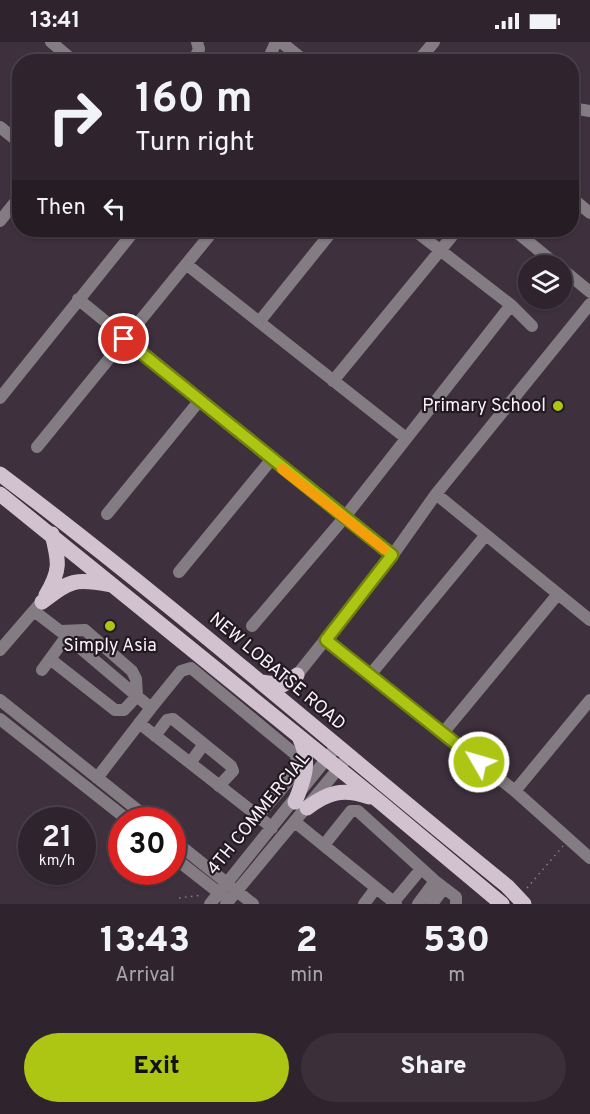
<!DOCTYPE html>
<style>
:root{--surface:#2f242e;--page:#3b303a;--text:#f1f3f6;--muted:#a7a4aa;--line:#4a414a;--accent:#acc613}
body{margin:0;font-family:Overpass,sans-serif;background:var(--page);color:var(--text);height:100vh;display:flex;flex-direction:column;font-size:22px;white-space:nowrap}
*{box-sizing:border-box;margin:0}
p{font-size:20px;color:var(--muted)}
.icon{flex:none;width:33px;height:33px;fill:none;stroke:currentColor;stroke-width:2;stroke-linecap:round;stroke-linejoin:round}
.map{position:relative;height:862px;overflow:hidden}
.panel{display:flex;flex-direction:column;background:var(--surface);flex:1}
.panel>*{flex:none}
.hud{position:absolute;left:12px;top:12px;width:567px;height:183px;border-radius:24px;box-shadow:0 2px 4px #0004,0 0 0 2px var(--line);background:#2f242e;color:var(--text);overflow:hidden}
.buttons{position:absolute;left:518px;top:213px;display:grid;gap:12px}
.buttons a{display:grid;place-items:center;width:54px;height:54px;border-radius:50%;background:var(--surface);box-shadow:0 2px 4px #0004,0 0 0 2px var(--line);font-size:30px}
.speed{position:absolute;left:18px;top:765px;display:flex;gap:12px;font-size:30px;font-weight:700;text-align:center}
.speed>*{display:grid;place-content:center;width:78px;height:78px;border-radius:50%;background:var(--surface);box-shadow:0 2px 4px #0004,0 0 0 2px var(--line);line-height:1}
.speed small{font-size:15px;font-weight:400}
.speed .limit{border:9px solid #d22;background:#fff;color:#111}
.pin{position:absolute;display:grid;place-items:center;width:51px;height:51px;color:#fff;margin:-26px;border:3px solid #fff;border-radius:50%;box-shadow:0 2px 6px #0007}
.me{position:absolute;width:66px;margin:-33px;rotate:308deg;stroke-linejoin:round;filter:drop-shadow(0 0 4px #0008)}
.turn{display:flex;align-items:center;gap:21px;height:126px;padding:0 24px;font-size:27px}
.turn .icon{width:78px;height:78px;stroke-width:2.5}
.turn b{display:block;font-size:42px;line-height:51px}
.then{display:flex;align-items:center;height:57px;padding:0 24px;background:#0003;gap:12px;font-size:22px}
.eta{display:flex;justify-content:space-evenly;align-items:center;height:102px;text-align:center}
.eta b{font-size:36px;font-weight:800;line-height:42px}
.primary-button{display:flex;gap:12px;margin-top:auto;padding:12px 24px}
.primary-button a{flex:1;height:69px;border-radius:36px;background:var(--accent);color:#111;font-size:24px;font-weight:800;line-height:69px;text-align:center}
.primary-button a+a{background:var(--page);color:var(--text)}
.status{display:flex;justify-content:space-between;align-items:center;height:42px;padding:0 30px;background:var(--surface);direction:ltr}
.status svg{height:16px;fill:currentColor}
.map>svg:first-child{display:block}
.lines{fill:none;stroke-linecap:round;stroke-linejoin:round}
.path{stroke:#897c88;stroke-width:1.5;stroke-dasharray:1.5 4.5;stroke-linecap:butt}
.minor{stroke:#847c83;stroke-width:12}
.major{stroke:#d2c2d0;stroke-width:15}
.route-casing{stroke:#70810c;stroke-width:15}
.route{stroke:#acc613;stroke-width:10}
.slow{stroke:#f59e0b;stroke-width:10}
.poi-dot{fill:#acc613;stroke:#211a21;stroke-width:2}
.labels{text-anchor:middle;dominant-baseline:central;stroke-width:4.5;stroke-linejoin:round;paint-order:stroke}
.poi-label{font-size:18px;fill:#fbf1fa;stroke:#211a21;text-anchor:end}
.street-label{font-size:18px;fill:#fbf1fa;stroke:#211a21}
</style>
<div class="status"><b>13:41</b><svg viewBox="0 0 49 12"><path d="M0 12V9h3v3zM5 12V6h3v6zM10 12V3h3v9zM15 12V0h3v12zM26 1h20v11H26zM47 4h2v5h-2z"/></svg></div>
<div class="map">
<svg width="590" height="862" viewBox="0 0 590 862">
<rect width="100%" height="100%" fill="#3f303e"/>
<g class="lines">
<path class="path" d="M527 846 563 804
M179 856 203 853"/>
<path class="minor" d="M51 0 75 20
M281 0 306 20
M193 20 199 7 197 0
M267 20 276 0
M417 20 434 0
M572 66 590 69
M0 85 20 101
M572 156 590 171
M0 179 20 154
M414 188 511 263 532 284
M514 188 558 224
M186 222 406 396
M561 226 590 250
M78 257 392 514
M259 280 333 188
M333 339 457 188
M0 356 135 188
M37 405 214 188
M436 452 590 578
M107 472 200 358
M179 530 271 418
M34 569 60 589 85 588 132 629 136 637 137 654 124 668H115L50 617
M252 584 344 476 511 263
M60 589 151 666 97 736
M326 598 515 749 590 816
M0 608 38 564
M42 628 66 595
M297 633 392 514 436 452 590 262
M370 633 485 494
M0 658 150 778
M151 666 181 629 191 626 295 712 298 721 296 730 258 774 272 786
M0 677 128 778
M139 681 258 774
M443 691 558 552
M155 694 167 678 173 677 231 724 233 729 219 744
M190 721 204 702
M515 749 590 658
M295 780 396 862
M172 797 253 862
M324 803 351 769H358L435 839 456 855V862
M172 814 223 854
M210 862 336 705
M226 862 348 715
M364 862 376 846
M392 862 421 827
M418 862 435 839
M432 862 444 846"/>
<path class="major" d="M0 432C174 563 338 707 507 844L524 862
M0 452 380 760 502 862
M46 553C61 528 59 520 52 492
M42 560C71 538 74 536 111 543
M261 640 283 643 297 633
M295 760C304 738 311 720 300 697
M307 766C328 750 343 746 369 755"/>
</g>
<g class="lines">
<g class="route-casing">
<path id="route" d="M124 297 392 513 326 598 479 720"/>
</g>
<use href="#route" class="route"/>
<path class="slow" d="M282 427 384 507"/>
</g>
<g class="poi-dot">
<circle cx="558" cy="364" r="6"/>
<circle cx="110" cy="584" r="6"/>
</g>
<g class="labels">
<g class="poi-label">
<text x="546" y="364">Primary School</text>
<text x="110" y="604" text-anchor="middle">Simply Asia</text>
</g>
<g class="street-label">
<text transform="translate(277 630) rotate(40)">NEW LOBATSE ROAD</text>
<text transform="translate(259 772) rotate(-51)">4TH COMMERCIAL</text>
</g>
</g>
</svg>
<div class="buttons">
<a><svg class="icon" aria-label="layers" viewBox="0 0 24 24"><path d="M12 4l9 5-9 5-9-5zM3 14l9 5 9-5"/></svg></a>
</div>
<div class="speed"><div>21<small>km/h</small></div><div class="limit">30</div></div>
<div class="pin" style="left:124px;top:297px;background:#d93025"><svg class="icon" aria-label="arrive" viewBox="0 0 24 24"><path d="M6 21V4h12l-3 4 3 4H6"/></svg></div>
<svg class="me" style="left:479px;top:720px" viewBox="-20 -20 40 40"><circle r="17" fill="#acc613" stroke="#fff" stroke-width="3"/><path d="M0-11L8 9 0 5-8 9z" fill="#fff"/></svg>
<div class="hud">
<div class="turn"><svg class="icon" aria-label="right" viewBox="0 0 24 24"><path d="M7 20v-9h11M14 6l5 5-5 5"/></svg><div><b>160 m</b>Turn right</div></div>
<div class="then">Then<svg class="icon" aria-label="left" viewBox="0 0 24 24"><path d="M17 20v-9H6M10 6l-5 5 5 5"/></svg></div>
</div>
</div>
<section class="panel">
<div class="eta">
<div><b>13:43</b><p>Arrival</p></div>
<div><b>2</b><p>min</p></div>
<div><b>530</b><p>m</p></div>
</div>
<div class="primary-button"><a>Exit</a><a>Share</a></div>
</section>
